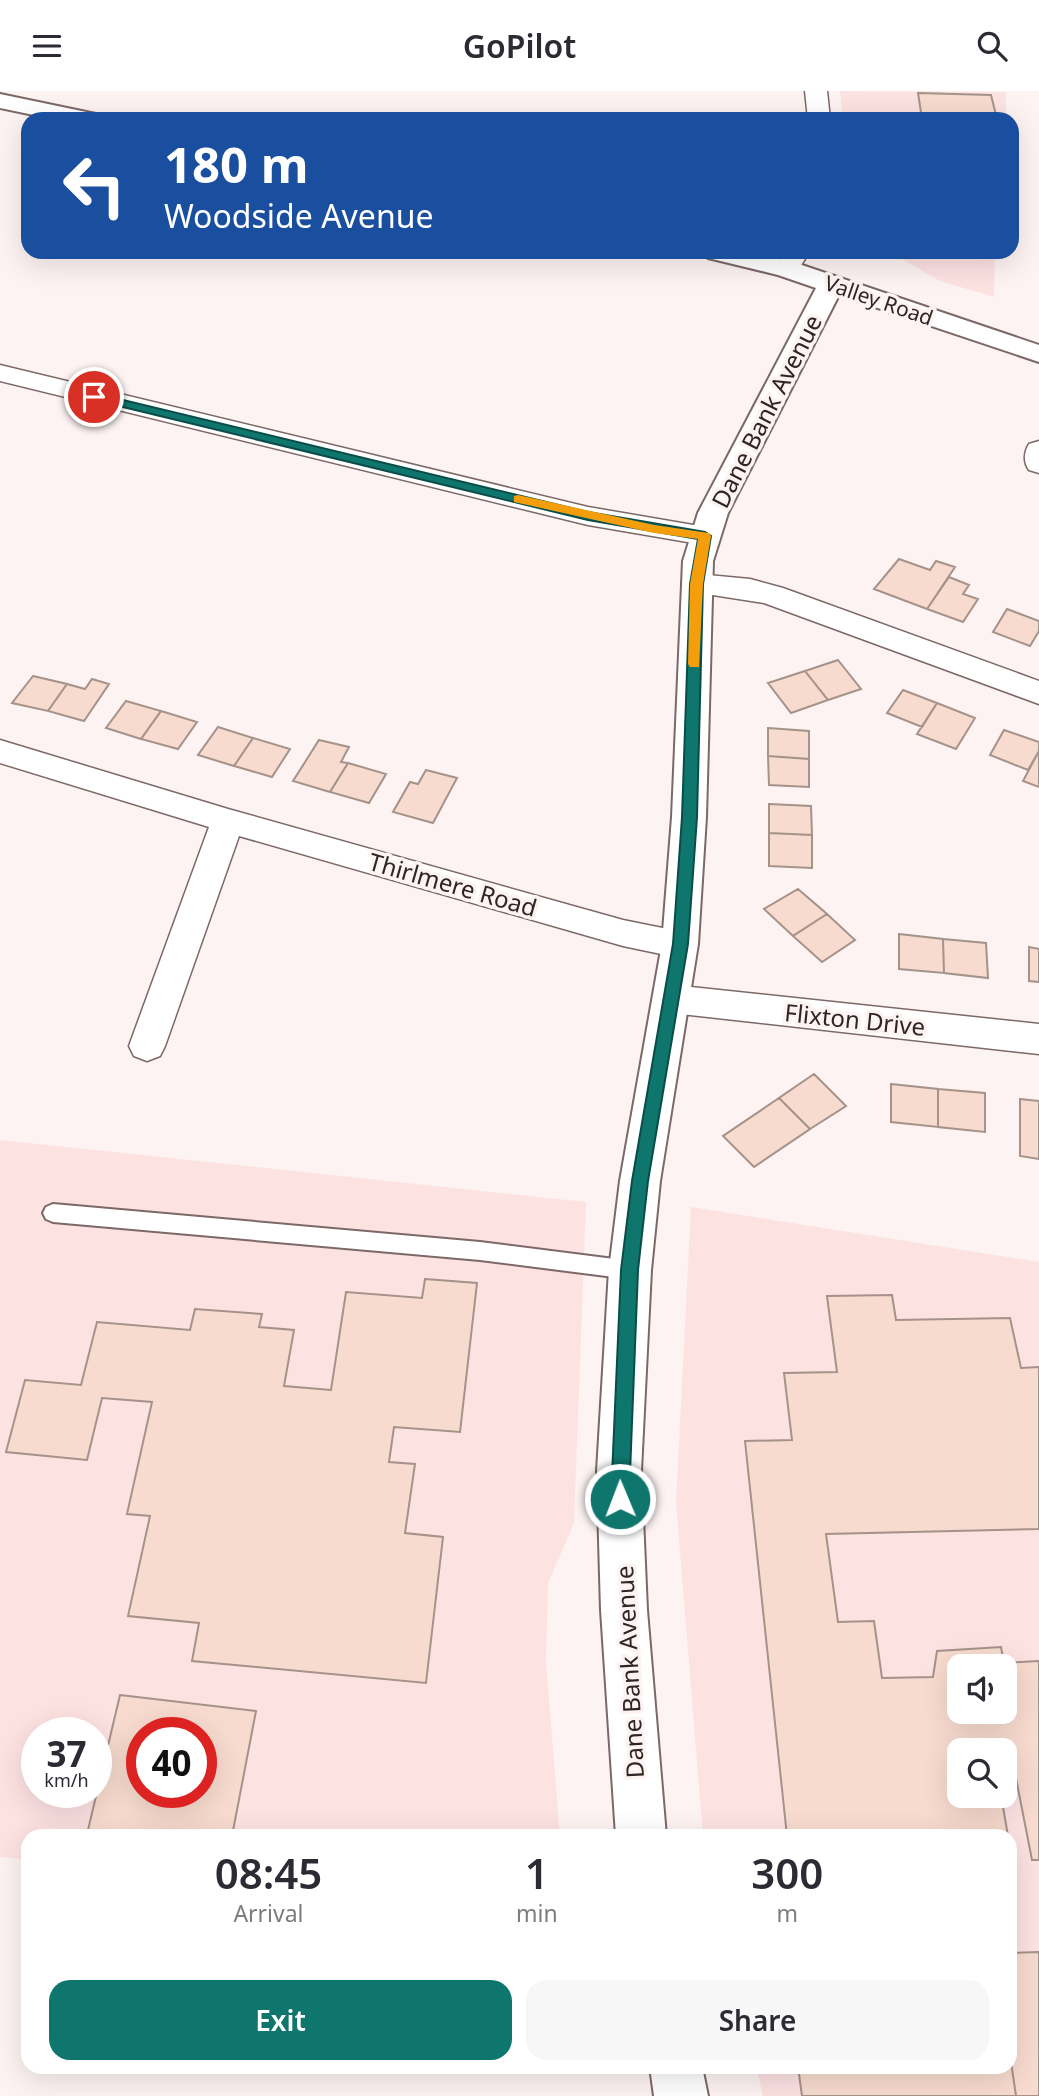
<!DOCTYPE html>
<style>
:root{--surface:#fff;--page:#f7f7f7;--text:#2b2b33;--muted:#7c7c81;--accent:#0f766e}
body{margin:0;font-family:"Noto Sans",sans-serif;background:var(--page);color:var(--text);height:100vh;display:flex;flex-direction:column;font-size:26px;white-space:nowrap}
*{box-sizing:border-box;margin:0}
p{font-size:23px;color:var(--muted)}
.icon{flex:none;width:38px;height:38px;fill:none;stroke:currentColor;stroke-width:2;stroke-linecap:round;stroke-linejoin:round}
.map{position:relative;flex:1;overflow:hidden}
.panel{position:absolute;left:21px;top:1738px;width:996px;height:245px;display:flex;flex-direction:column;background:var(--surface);border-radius:21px;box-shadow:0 7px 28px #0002}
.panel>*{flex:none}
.guide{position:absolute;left:21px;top:21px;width:998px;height:147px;border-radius:21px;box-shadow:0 7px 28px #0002;background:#1a4fa0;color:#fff;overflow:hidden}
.fabs{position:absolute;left:947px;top:1563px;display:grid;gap:14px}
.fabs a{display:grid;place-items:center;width:70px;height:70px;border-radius:14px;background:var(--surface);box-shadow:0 7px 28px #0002;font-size:35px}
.speed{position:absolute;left:21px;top:1626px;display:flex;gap:14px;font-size:35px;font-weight:700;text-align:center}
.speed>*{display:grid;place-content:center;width:91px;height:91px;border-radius:50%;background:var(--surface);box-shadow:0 7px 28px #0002;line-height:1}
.speed small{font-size:18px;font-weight:400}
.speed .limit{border:10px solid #d22;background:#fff;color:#111}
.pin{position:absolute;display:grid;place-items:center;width:60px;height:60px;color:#fff;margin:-30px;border:4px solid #fff;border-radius:50%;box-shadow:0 2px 7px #0007}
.me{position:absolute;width:77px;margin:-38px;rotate:359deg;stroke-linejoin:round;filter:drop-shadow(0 0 5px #0008)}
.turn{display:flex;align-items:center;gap:24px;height:147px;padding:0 28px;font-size:32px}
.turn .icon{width:91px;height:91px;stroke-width:2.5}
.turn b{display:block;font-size:49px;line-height:60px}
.eta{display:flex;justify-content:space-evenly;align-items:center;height:119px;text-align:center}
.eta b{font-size:42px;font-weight:600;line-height:49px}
.action{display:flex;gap:14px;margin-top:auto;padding:14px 28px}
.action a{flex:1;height:80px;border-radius:21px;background:var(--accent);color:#fff;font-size:28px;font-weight:600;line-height:80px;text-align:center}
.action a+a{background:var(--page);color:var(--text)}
header{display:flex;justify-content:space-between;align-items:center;height:91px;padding:0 28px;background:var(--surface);font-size:32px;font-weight:600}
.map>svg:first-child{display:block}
.built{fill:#fde2e2;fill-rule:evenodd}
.building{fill:#f8dbcf;stroke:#a59289;stroke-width:2;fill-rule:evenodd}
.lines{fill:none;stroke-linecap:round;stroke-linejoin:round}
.lane-casing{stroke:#7d6868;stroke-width:4}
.street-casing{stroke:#7d6868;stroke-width:3}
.secondary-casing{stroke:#7d6868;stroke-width:4}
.lane{fill:#fff;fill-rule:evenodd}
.street{fill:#fff;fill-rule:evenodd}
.secondary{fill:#fff;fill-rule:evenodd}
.route{fill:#0f766e;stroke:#0a4d48;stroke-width:2}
.slow{fill:#f59e0b}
.labels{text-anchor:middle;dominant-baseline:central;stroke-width:7;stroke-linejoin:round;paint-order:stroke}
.far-street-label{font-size:21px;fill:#2e2525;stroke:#fdf3f3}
.street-label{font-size:24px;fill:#2e2525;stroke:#fdf3f3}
</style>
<header><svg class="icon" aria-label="menu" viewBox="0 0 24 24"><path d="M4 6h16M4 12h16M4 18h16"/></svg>GoPilot<svg class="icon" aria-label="search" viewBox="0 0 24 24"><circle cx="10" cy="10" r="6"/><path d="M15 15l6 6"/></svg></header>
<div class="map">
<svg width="1039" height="2005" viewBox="0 0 1039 2005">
<rect width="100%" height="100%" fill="#fdf3f3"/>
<path class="built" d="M840 0 1006 1V28H843Z
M890 161H995L994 206 940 190Z
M0 1049 586 1111 574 1432 548 1492 546 1572 560 1745H28V1769L0 1766ZM37 1642H96V1701H37ZM142 1642H201V1701H142Z
M691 1116 1039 1171V2005H763L756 1976H1010V1745H703L676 1411ZM959 1575H1004V1620H959ZM959 1659H1004V1704H959Z"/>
<path class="building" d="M918 2 991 4 997 28H922Z
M899 468 930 479 936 470 955 476 927 518 874 498Z
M949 486 969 494 963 503 978 508 963 531 927 518Z
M1007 518 1039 530V540L1030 555 993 541Z
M838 569 861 598 828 609 805 580Z
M805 580 828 609 791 622 768 592Z
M33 585 67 593 48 620 12 612Z
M92 588 109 593 84 630 48 620 67 593 85 598Z
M903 599 937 612 922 636 887 622Z
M126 610 161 620 141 648 106 637Z
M937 612 975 627 956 658 917 643Z
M161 620 197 631 178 658 141 648Z
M218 636 253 647 234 675 198 664Z
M768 637 809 640V668L768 665Z
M1004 639 1039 651V660L1028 679 990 664Z
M253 647 290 658 272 686 234 675Z
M319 649 349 656 341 671 348 672 330 701 293 690Z
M1039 660V696L1023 690Z
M768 665 809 668V696L769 694Z
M348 672 386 683 369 712 330 701Z
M426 679 457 687 433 732 393 721 410 691 418 693Z
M769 713 811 715 812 744 769 742Z
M769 742 812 744V777L769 775Z
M798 798 827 823 793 845 764 818Z
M827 823 855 849 822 871 793 845Z
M899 843 943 848 944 882 899 878Z
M943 848 986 852 988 887 944 882Z
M1029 856 1039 858V891L1029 890Z
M814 983 846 1015 810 1038 779 1007Z
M891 993 938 998V1036L891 1031Z
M938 998 985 1002V1041L938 1036Z
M779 1007 810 1038 754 1076 723 1045Z
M1020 1008 1039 1010V1068L1020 1065Z
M425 1188 477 1192 460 1341 394 1336 389 1371 415 1373 405 1442 443 1446 426 1592 192 1570 199 1532 128 1525 150 1425 127 1423 152 1311 102 1307 87 1369 6 1361 25 1289 81 1294 97 1231 190 1239 195 1218 262 1223 259 1236 294 1239 284 1295 331 1299 346 1201 422 1207Z
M892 1204 896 1229 1010 1227 1021 1277 1039 1276V1438L826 1443 838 1531 874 1530 882 1587 933 1586 937 1560 1001 1556 1004 1572 1039 1570V1769H1032L1013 1672H1004V1659H959V1704H1001L1008 1745H787L745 1350 792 1349 784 1282 837 1281 827 1205ZM959 1575H1004V1620H959Z
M120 1604 256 1620 232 1745 87 1743ZM142 1642H201V1701H142Z
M1039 1861V2005H1016L1010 1964V1862Z
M1010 1964 1016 2005H802L798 1976H1010Z"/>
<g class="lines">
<g class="lane-casing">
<path id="lane" d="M53 1113 480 1151 630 1170 637 1173 640 1179 637 1185 630 1188 480 1169 53 1131 46 1128 43 1122 46 1116Z"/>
</g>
<g class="street-casing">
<path id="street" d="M805 0H827L830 28H808Z
M785 161H809L796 183 787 186 778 183 774 178Z
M0 274 588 416 705 436 715 438 719 445 715 452 705 454 588 434 0 290Z
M1039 350V382L1029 379C1023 371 1024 361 1029 353Z
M697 483 750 488 783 497 1039 590V613L764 512 687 500 682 493 687 486Z
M0 649 228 718 623 829 692 843 697 853 692 863 680 867 623 855 239 745 165 955 160 965 147 970 134 965 129 955 209 736 0 672Z
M672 894 1039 933V963L672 922 659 918 654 908 659 898Z"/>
</g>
<g class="secondary-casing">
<path id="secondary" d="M0 3 96 23 100 28H53L0 17Z
M704 161H749L796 172 1039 254V271L839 204 728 422 713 470 706 726 698 853 660 1090 651 1179 641 1380 647 1519 666 1745H616L601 1519 597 1380 609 1179 620 1090 662 853 672 726 683 470 698 422 816 197 778 184 708 167Z
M650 1976H702L708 2005H654Z"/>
</g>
<use href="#lane" class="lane"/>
<use href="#street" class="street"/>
<use href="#secondary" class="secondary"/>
</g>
<path class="route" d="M94 302 588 421 705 441 711 445 703 493 697 726 688 853 648 1090 638 1179 629 1408 627 1414 620 1417 614 1414 611 1408 621 1179 632 1090 673 853 682 726 690 493 698 448 588 429 90 308 88 306Z"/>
<path class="slow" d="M518 404 654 434 709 442 711 445 703 493 699 576H690L688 573 690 493 698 448 654 442 514 411V405Z"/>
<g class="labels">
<g class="far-street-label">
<text transform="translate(879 209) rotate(19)">Valley Road</text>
</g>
<g class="street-label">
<text transform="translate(766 320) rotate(-63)">Dane Bank Avenue</text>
<text transform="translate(453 793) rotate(16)">Thirlmere Road</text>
<text transform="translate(855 928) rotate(6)">Flixton Drive</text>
<text transform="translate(629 1581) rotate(-93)">Dane Bank Avenue</text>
</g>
</g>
</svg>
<div class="fabs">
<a><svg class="icon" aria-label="sound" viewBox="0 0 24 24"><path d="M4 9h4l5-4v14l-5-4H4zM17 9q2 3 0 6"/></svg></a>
<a><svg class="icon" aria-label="search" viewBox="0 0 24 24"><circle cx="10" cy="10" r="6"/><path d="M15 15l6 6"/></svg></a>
</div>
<div class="speed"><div>37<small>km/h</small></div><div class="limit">40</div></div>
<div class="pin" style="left:94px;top:306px;background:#d93025"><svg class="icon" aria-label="arrive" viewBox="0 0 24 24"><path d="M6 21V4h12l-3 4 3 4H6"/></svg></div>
<svg class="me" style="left:620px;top:1408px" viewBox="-20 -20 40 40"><circle r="17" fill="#0f766e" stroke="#fff" stroke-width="3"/><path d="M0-11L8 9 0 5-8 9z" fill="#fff"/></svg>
<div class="guide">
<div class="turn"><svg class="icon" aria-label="left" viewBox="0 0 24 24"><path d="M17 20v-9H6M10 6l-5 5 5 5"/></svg><div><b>180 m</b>Woodside Avenue</div></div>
</div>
<section class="panel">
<div class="eta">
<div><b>08:45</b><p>Arrival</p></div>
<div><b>1</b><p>min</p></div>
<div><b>300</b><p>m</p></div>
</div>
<div class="action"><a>Exit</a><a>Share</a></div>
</section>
</div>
